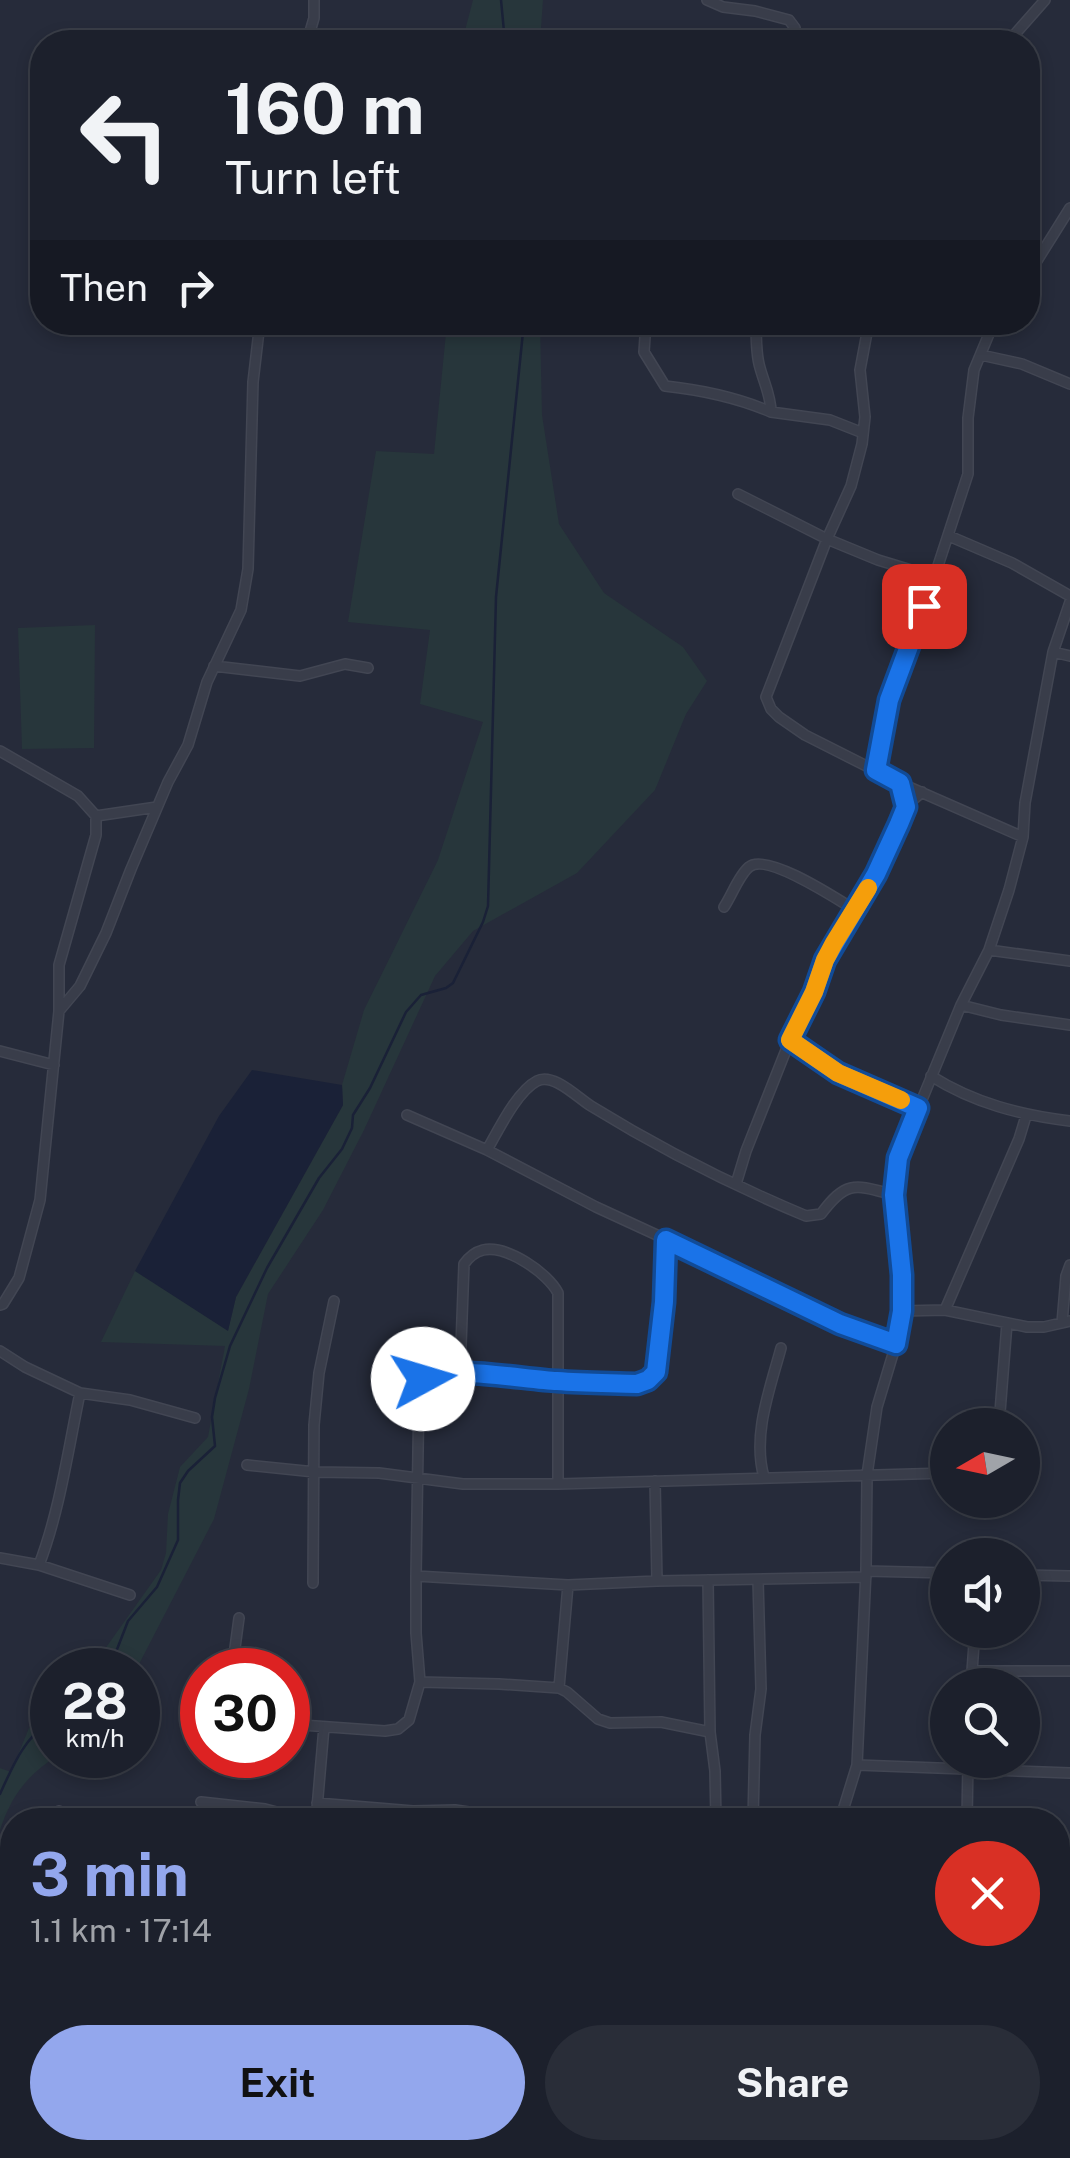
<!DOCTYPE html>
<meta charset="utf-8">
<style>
:root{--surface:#1c202c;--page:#292d38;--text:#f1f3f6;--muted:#a0a3a9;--line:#3a3e48;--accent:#93a7ed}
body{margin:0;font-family:"Public Sans",sans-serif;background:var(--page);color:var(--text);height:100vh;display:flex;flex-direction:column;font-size:38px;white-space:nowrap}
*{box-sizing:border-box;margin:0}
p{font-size:32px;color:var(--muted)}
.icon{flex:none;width:55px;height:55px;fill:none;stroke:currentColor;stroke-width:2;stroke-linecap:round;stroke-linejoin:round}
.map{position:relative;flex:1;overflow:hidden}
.details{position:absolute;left:0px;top:1808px;width:1070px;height:352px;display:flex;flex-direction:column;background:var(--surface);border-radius:40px 40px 0 0;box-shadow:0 5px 15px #0003,0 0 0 2px var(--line)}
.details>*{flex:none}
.top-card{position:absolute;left:30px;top:30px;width:1010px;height:305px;border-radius:40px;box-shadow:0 5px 15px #0003,0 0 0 2px var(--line);background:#1c202c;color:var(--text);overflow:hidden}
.needle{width:65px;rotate:261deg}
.fabs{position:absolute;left:930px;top:1408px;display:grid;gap:20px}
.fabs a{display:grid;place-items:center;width:110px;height:110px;border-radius:50%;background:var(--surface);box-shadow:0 5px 15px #0003,0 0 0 2px var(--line);font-size:50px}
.speed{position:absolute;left:30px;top:1648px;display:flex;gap:20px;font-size:50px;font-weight:700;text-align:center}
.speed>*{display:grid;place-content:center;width:130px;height:130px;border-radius:50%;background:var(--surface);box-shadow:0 5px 15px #0003,0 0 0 2px var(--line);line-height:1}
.speed small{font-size:25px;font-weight:400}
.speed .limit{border:15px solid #d22;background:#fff;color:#111}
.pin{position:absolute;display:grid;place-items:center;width:85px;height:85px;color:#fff;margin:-42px;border-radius:20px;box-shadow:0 5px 15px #0006}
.me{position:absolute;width:110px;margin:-55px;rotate:84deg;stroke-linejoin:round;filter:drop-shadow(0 0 8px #0008)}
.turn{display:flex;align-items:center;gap:35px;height:210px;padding:0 30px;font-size:45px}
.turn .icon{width:130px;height:130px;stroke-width:2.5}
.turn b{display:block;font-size:70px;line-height:85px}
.then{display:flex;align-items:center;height:95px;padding:0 30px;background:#0003;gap:20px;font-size:38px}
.round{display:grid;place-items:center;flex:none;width:105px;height:105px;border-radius:52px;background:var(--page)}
.summary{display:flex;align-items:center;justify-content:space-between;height:170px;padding:0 30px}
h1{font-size:60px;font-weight:700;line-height:75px;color:var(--accent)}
.button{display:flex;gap:20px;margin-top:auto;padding:20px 30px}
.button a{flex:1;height:115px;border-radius:60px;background:var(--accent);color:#111;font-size:40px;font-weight:700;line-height:115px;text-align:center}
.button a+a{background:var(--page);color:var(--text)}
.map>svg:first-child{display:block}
.green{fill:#27363b}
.water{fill:#1a2137}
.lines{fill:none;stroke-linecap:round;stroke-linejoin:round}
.stream{stroke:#1a2137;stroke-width:2.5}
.minor-casing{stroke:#424653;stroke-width:12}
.trunk-casing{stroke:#444855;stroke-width:19}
.minor{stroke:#393d4a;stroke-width:9}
.trunk{stroke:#636360;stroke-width:15}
.route-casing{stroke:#114b97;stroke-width:25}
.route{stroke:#1a73e8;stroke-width:18}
.slow{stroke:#f59e0b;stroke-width:18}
</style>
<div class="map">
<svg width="1070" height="2158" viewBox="0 0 1070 2158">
<rect width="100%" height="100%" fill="#262b3a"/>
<path class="green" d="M473 0H543L540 42H462Z
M447 323 501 325 502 323H540L542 415 559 524 604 593 683 647 707 681 686 714 655 790 577 873 473 931 435 976 364 1130 323 1210 268 1294 249 1389 214 1519 136 1670H90L161 1570 166 1553 168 1514 180 1467 208 1437 225 1346 101 1342 135 1271 228 1330 236 1297 343 1105 342 1085 364 1010 438 860 483 722 420 704 430 630 348 622 376 451 434 454Z
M95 625 94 748 22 749 18 628Z
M52 1713V1755H58C27 1776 12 1794 0 1830V1768L11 1772 29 1728Z"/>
<path class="water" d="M252 1070 342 1085 343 1105 236 1297 228 1331 135 1271 219 1116Z"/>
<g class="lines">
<path class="stream" d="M501 0 505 42
M109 1670 128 1621 157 1587 178 1540V1500L180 1483 188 1471 215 1446 212 1417 215 1398 230 1346 267 1268 319 1178 342 1149 352 1128 353 1115 370 1088 406 1012 421 995 446 988 453 983 483 922 488 906 496 597 524 322
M0 1794C15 1761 23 1741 52 1718"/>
<g class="minor-casing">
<path id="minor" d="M707 0 723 7 755 11 789 20 795 28 796 42
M307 42 314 18V0
M1008 42 1045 0
M1028 275 1070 208
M646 322 644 352 665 386C702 390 736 397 771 412
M756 322C756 336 756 351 759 364 763 381 771 395 771 412L830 420 863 433
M869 322 860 370 865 417 862 444 851 486 827 539 766 697 771 709 779 717 805 735 900 783 1023 837
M981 355 1022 364 1070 384
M738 494 827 539 878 560 934 577
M949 536 1012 563 1070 596
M1053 652 1070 656
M214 666 300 676 345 664 368 668
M0 751 78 796 96 816V835L59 965V1011L40 1200 19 1278 3 1304 0 1305
M876 770 889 700 915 636 968 474V418L974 370 994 322
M96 816 157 807
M724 907C732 895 739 875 749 867 766 852 837 899 855 910
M989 950 1070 961
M961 1005 1001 1015 1070 1025
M59 1011 80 986 106 933 131 869 168 782 188 745 207 682 241 610 248 569 253 382 260 322
M790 1040 838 1073 918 1108
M0 1051 54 1065
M931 1076C974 1103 1020 1115 1070 1121
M407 1115 487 1150 596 1207 724 1266 840 1324 896 1344
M487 1150C498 1131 517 1091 537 1081 553 1072 578 1098 591 1106 659 1148 732 1185 806 1216L821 1214C847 1179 856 1185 894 1195
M736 1184 746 1151 790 1040 814 992 825 961 876 874 905 807 922 792
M945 1310 1027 1327H1044L1070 1321
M902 1311 945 1310 1019 1139 1026 1116
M1062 1323 1066 1276 1070 1265
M0 1351 25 1367 80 1393 130 1400 195 1418
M460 1373 464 1264C469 1257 475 1252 483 1250 507 1245 548 1273 558 1293V1484
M999 1425 1007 1323
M247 1465 315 1472 379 1473 463 1484H558L948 1473
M764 1477C752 1435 770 1389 781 1348
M655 1481 657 1581
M0 1558 39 1565 130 1595
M39 1565C60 1510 68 1450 80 1393
M866 1571 948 1573
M1022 1575 1070 1576
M416 1576 568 1585 657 1581 866 1577
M708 1580 710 1732 715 1771 716 1820
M313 1583 314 1425 319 1373 334 1301
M232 1670 239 1618
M972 1671H1070
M420 1682 499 1684 559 1688 567 1692 598 1719 610 1723 661 1722 710 1732
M971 1685 975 1630
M559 1688 568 1585
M288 1724 385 1731 398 1729 409 1720 420 1682 416 1633V1576L419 1390 423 1379 431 1374 460 1373 557 1381 637 1384 648 1381 656 1372 664 1302 666 1240
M857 1765 1070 1773
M201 1802 265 1809 307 1820
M317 1803 413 1811 455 1810 524 1820
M59 1820V1811
M316 1820 324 1727
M753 1820 755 1735 761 1689 758 1580
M840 1820 857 1765 866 1571 867 1475 877 1407 896 1344 902 1311 901 1275 894 1195 898 1158 961 1005 989 950 1009 890 1023 837 1025 803 1053 652 1070 602
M967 1820 968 1760
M59 2148 83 2157 132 2155 230 2158
M643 2148 644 2158
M788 2148 864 2158
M0 2154 12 2133
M417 2158V2148
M506 2158 508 2148
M710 2158V2148
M896 2158 897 2148"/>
</g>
<g class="trunk-casing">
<path id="trunk" d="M0 1977H12
M1058 1984H1070"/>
</g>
<use href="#minor" class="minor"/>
<use href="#trunk" class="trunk"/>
</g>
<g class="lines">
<g class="route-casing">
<path id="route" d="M423 1379C446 1364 526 1380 557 1381 584 1383 610 1383 637 1384L648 1380 656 1372 664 1302 666 1240 840 1324 896 1344 902 1311V1275L894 1195 898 1158 918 1108 838 1073 790 1040 814 992 825 960 876 874 899 824 906 807 900 783 876 770 889 700 924 606"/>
</g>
<use href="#route" class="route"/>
<path class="slow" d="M868 888 834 943 825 960 814 992 790 1040 838 1073 901 1100"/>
</g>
</svg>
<div class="fabs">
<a><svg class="needle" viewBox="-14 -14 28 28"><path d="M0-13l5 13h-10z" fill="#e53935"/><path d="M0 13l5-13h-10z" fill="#a0a3a9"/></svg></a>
<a><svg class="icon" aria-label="sound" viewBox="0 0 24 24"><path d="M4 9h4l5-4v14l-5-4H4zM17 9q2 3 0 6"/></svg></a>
<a><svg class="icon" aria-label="search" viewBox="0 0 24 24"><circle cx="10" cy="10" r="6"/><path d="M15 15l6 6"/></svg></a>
</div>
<div class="speed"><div>28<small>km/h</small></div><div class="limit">30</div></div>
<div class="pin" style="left:924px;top:606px;background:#d93025"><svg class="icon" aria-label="arrive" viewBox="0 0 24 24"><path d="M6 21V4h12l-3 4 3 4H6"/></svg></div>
<svg class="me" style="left:423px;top:1379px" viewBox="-20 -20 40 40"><circle r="19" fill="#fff"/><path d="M0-13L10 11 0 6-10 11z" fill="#1a73e8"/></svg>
<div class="top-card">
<div class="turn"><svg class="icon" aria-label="left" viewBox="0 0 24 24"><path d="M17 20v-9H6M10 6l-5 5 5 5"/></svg><div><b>160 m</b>Turn left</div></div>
<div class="then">Then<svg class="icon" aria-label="right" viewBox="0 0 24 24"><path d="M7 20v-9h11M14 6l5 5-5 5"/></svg></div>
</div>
<section class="details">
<div class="summary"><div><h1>3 min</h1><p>1.1 km · 17:14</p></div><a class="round" style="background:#d93025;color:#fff"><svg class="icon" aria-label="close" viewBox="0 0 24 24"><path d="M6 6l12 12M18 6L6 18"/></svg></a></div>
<div class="button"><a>Exit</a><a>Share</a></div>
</section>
</div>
